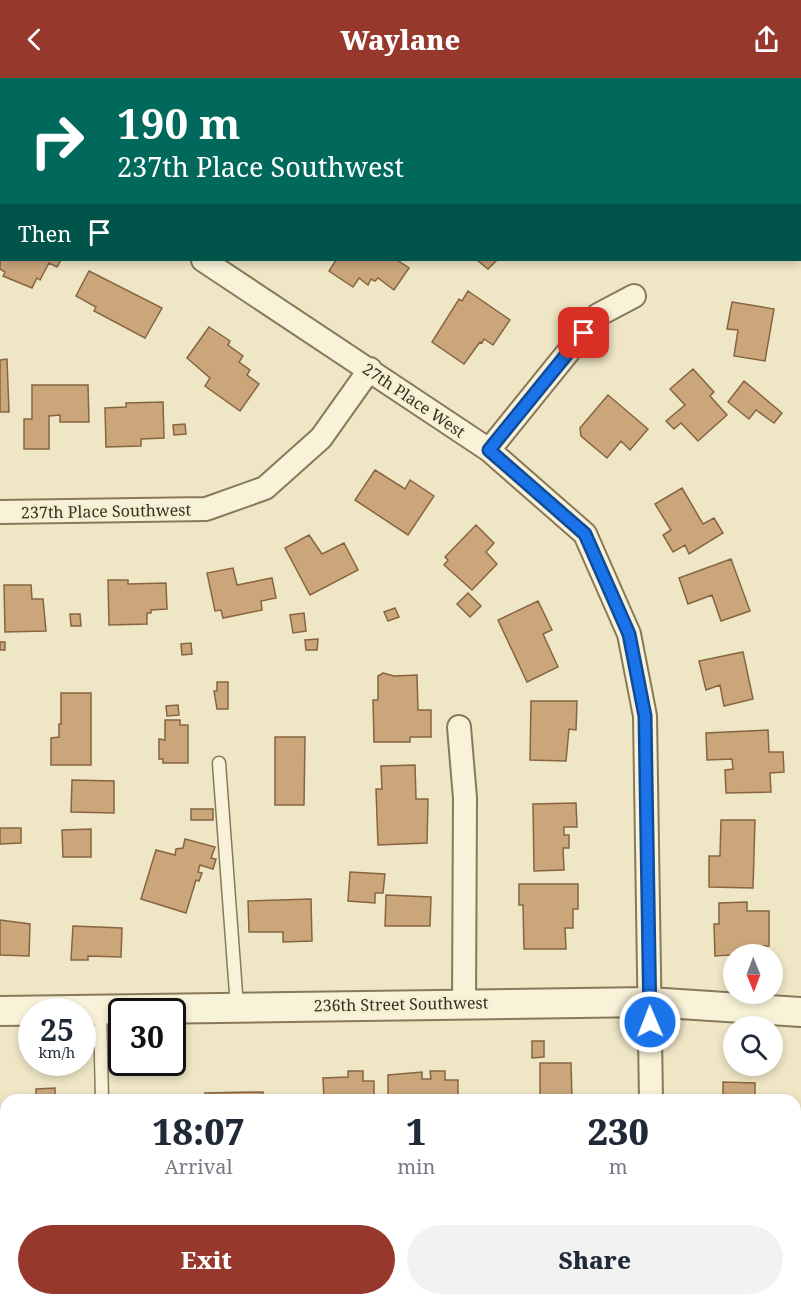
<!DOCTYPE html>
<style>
:root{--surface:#fff;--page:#f2f2f3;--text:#1f2937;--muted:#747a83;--accent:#97382c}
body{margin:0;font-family:"Noto Serif",serif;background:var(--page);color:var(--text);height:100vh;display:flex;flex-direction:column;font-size:22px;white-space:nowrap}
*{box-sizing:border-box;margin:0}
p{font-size:20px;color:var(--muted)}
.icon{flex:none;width:33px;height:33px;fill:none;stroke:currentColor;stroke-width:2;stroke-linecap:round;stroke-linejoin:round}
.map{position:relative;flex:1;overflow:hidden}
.side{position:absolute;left:0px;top:1016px;width:801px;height:212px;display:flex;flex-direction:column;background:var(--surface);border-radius:18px 18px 0 0;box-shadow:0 3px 9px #0003}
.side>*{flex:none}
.banner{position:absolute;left:0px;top:0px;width:801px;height:183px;box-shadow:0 3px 9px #0003;background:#00695c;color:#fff;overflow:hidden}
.needle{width:39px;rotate:179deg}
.fabs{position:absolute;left:723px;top:866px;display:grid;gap:12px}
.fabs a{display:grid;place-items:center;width:60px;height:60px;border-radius:50%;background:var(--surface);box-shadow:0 3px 9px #0003;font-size:30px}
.speed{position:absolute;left:18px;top:920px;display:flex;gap:12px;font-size:30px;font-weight:700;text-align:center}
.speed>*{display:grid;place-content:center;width:78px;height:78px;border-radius:50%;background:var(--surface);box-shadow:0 3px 9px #0003;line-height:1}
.speed small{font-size:15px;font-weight:400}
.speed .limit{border:3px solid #111;border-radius:9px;background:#fff;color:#111}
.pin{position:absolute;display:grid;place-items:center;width:51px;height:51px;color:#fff;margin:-26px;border-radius:12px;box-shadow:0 3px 9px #0006}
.me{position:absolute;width:66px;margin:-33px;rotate:359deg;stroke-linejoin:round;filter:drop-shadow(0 0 4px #0008)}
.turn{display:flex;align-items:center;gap:21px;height:126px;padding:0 18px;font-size:27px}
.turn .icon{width:78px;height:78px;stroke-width:2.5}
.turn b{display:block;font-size:42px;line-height:51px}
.then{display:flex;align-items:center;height:57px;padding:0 18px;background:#0003;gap:12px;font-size:22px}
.eta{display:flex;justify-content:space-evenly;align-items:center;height:102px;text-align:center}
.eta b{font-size:36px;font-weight:800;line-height:42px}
.primary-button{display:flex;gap:12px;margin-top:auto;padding:12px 18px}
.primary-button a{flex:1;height:69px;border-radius:36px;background:var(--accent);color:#fff;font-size:24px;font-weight:800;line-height:69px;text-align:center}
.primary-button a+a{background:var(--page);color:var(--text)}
header{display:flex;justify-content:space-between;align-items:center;height:78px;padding:0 18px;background:var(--accent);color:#fff;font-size:27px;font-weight:800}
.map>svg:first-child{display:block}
.building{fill:#cba67b;stroke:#876541;stroke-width:1.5}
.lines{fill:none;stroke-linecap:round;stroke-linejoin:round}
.service-casing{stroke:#88795b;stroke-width:15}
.minor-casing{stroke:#88795b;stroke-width:26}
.tertiary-casing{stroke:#88795b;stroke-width:32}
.service{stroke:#f8f3d8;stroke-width:12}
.minor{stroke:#f8f3d8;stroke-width:22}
.tertiary{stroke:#f8f3d8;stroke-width:28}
.route-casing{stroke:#114b97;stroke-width:15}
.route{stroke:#1a73e8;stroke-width:10}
.labels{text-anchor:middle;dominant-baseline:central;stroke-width:6;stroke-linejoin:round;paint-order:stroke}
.street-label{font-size:16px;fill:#392e1f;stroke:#f5f0d4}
</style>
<header><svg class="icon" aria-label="back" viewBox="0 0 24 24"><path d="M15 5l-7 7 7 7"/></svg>Waylane<svg class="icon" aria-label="share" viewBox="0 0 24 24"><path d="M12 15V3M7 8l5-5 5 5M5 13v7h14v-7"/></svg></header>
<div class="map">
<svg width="801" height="1226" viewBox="0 0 801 1226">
<rect width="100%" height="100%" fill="#eee6c5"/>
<path class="building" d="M1 155 2 182H61L57 189 49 185 40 202 37 200 32 210 3 198 5 194 0 191Z
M336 182H397L409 190 394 212 378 200 375 203 371 201 368 207 359 200 353 209 329 193Z
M477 182H497L488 191Z
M89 193 162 230 145 260 94 233 96 229 76 218Z
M468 213 510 242 493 267 484 261 482 265 480 264 464 286 432 264 459 221 462 223Z
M732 224 774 231 765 283 734 278 738 252 727 251Z
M209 249 230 263 228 267 243 278 239 284 250 292 247 297 259 306 240 333 205 308 210 300 187 280Z
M7 281 9 334H0V282Z
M693 291 714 314 710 318 727 337 698 363 681 345 674 351 666 343 685 327 670 311Z
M744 303 782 335 774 345 756 332 749 341 728 324Z
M32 307H88L89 344H60V337L49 338V371H24V341H32Z
M608 317 648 351 630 372 621 363 607 380 581 358 580 350Z
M163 324 164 360 141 361V368L106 369 105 330 126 329V325Z
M185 346 186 356 174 357 173 347Z
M375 392 405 411 410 402 434 418 408 457 355 422Z
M682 410 703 446 714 440 723 455 689 476 685 467 673 474 663 457 671 452 655 426Z
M476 447 494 465 486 474 497 486 472 512 444 487 448 482 445 479Z
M309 457 322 476 344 465 358 492 310 517 285 470Z
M731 481 750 533 721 543 712 517 688 526 679 500Z
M233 490 237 507 272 500 276 520 261 523 262 532 223 540 221 532 215 533 207 495Z
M108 502H128V506L166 505 167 531 151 532V535H147V546L109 547Z
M4 507H31L32 521H43L46 553 5 554Z
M468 515 481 528 470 539 457 526Z
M538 523 552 552 543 556 558 589 527 604 498 542Z
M395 530 399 539 388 543 384 534Z
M304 535 306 553 293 555 290 537Z
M70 536H80L81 548H71Z
M318 561 317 572H306L305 562Z
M0 564H5V572H0Z
M191 565 192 576 182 577 181 566Z
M743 574 753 621 724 628 720 607 706 612 699 583Z
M383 595 394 598 417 597 418 632H431V659H410V664H374L373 622H378V598Z
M217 604H228V631H217L214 613H217Z
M61 615H91V687H51V660L59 659V646H61Z
M531 623H577L576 652 569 651 566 683 530 682Z
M178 627 179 637 167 638 166 628Z
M165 642H180V647H188V685H163V681H159V661L165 662Z
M768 652 769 674H783L784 694 770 695 771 714 726 715 725 692 733 691 732 681 707 682 706 655Z
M275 659H305L304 727H275Z
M415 687 416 721H428L427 765 378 767 376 711H382L381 688Z
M72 702 114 703V735L71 734Z
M576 725 577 749H564V757H569V770H563L564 792 534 793 533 726Z
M191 731H213V742H191Z
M721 742H755L753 810 709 809V778H720Z
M0 750H21V765L0 766Z
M91 751V779H63L62 752Z
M185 761 215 769 211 780 216 781 213 791 200 787 198 794 202 795 199 803 196 802 186 835 141 821 156 772 175 777 176 771 183 770Z
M350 794 385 796 383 815H375V825L348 823Z
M519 806H578V831H573V850H565L566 871H524L523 827H519Z
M386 817 431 819 430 848H385Z
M311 821 312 863 283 864V854H249L248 823Z
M747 824V833H769V868H753L746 876 715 878 714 846H719V825Z
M0 842 30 846 29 878 0 877Z
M73 848 122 850 121 879 88 878V882H71Z
M532 963H544V979L532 980Z
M540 985H571L572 1022H540Z
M348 993H363V1003H374V1022H324L323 1000 348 999Z
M430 993H445V1002H458V1022H388V997L422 994V1001H431Z
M723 1004 755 1005V1022H723Z
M55 1010V1018H81V1022H36V1011Z
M263 1014V1022H205V1015Z
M40 1221H67V1226H40Z
M204 1221H276V1226H204Z
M303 1221H372V1226H303Z
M398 1221H470V1225L398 1226Z
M524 1221H571V1223L524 1226Z
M721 1221H756V1226H721Z"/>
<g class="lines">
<g class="service-casing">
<path id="service" d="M219 685 237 929
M100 932 102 1022"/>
</g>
<g class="minor-casing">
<path id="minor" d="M75 0V2
M0 45H2
M203 182 489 372 585 456 629 556 645 638 651 1022
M489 372 598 237 634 218
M0 434 206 431 265 410 321 360 370 291
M459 649 465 720 464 925
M652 1221V1226"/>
</g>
<g class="tertiary-casing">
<path id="tertiary" d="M0 933 649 924 801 934"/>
</g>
<use href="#service" class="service"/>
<use href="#minor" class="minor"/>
<use href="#tertiary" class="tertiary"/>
</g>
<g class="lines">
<g class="route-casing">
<path id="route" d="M584 255 489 372 585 456 629 556 645 638 650 944"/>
</g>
<use href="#route" class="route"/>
</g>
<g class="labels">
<g class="street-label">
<text transform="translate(414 322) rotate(34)">27th Place West</text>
<text transform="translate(106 433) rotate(-1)">237th Place Southwest</text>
<text transform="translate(401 926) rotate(-1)">236th Street Southwest</text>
</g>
</g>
</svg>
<div class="fabs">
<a><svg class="needle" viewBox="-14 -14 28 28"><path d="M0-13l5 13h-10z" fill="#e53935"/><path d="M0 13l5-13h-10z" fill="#747a83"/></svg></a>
<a><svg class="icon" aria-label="search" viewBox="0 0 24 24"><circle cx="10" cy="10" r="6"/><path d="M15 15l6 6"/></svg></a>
</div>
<div class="speed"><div>25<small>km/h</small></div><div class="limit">30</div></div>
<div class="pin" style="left:584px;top:255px;background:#d93025"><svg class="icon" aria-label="arrive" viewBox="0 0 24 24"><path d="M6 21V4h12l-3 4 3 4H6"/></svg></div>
<svg class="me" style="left:650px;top:944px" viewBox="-20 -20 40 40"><circle r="17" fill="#1a73e8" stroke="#fff" stroke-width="3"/><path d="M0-11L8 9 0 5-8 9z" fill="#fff"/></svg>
<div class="banner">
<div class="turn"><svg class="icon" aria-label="right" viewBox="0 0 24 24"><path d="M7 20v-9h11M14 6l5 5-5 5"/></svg><div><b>190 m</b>237th Place Southwest</div></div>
<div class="then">Then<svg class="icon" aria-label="arrive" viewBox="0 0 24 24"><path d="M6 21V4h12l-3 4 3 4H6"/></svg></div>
</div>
<section class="side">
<div class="eta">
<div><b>18:07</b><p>Arrival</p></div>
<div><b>1</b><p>min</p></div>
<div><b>230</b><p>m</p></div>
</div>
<div class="primary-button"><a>Exit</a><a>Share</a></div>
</section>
</div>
